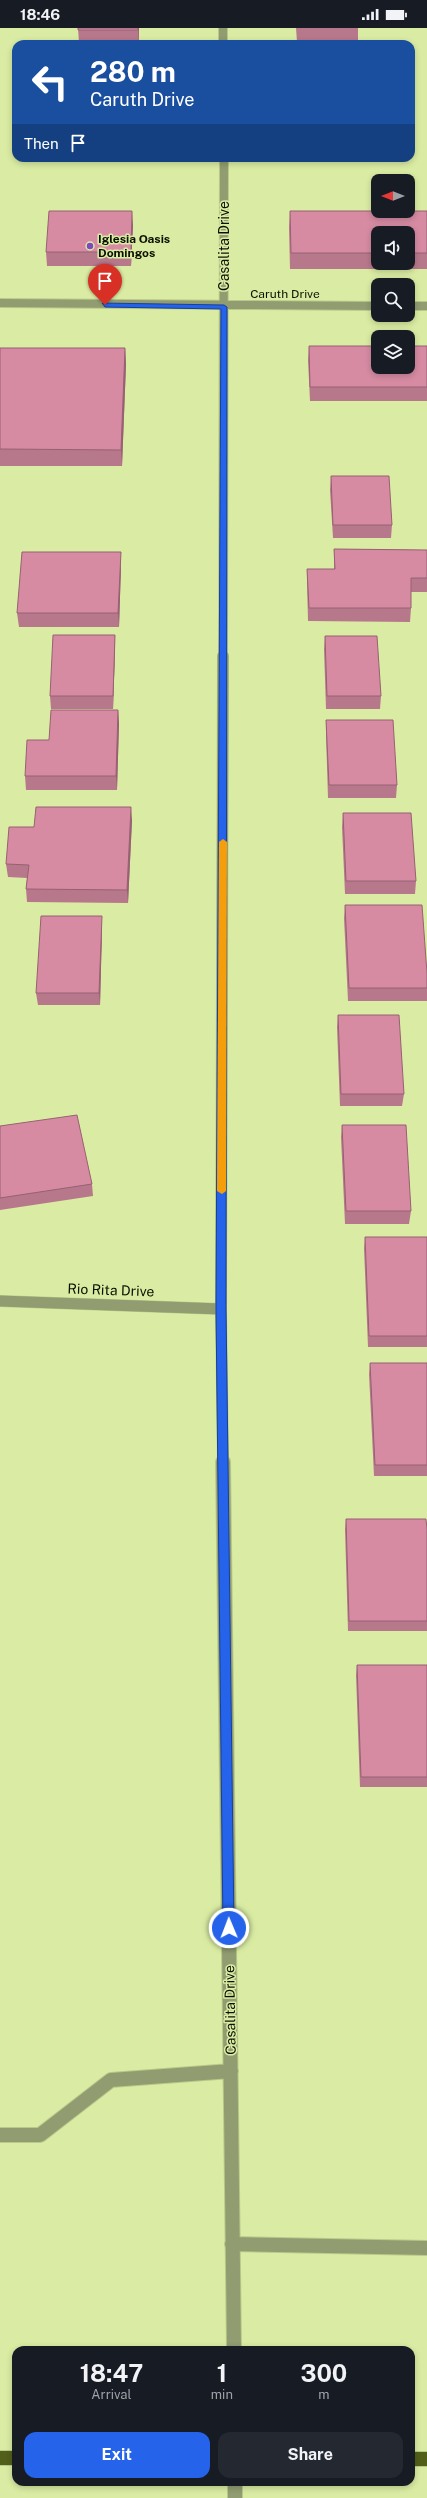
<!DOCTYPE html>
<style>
:root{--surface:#171b24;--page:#242831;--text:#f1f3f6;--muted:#9ea1a6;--accent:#2563eb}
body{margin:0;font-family:"Public Sans",sans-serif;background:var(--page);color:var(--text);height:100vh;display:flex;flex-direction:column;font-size:15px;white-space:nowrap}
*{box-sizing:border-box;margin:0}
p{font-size:13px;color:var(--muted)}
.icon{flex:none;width:22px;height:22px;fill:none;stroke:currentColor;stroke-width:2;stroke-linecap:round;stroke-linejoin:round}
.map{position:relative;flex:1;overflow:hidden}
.drawer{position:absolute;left:12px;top:2318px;width:403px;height:140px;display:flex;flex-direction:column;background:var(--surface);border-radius:12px;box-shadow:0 2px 6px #0003}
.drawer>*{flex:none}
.guide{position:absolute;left:12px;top:12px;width:403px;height:122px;border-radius:12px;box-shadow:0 2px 6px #0003;background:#1a4fa0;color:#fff;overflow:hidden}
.needle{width:26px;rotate:270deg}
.controls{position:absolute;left:371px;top:146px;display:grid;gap:8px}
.controls a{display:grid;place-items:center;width:44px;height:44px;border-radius:8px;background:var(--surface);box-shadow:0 2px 6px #0003;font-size:20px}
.pin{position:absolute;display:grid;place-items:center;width:34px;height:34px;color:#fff;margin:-41px -17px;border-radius:50% 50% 50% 0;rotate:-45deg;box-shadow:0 0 4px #0007}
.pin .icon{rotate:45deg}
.me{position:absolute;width:44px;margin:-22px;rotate:359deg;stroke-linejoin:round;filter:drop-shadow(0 0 3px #0008)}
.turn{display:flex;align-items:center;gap:14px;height:84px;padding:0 12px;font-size:18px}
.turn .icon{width:52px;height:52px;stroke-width:2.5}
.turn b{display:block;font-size:28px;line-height:34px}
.then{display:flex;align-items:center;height:38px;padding:0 12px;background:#0003;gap:8px;font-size:15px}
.eta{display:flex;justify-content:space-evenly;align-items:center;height:68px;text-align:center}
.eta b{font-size:24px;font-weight:700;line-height:28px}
.action{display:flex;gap:8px;margin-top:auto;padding:8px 12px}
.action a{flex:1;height:46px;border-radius:12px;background:var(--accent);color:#fff;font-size:16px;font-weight:700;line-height:46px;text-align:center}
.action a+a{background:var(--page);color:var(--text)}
.status{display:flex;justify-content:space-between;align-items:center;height:28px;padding:0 20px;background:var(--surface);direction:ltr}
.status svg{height:11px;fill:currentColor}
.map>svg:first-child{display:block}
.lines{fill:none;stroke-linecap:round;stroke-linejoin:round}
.minor-far2-casing{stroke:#b9c989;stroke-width:10}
.minor-far1-casing{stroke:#b9c989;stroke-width:12}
.minor-casing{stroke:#b9c989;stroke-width:16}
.major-casing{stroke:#b9c989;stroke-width:16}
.minor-far2{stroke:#919c71;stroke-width:8}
.minor-far1{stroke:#919c71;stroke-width:11}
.minor{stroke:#919c71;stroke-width:14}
.major{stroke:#525f1b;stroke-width:14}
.wall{fill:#b8788c;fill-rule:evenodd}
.shaded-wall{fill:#966172}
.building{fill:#d68ba3;stroke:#966172}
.route{fill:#2563eb;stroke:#184099}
.slow{fill:#f59e0b}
.poi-dot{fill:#7c49c1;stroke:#daeca3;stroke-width:1.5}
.labels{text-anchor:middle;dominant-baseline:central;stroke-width:3;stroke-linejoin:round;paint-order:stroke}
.far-poi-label{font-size:12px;font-weight:bold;fill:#0b1000;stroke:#daeca3;text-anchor:start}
.far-street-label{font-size:12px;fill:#0b1000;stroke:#daeca3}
.street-label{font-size:14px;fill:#0b1000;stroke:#daeca3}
</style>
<div class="status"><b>18:46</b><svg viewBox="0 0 49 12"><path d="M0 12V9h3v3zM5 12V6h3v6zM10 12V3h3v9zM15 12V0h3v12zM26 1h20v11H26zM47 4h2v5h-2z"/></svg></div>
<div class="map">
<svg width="427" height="2470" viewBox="0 0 427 2470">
<rect width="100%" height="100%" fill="#daeca3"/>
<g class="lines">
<g class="minor-far2-casing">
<path id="minor-far2" d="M223 0V16
M0 275 378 278
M408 278H427
M223 629 224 130"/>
</g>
<g class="minor-far1-casing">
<path id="minor-far1" d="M223 628 221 1281 223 1435
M0 1273 221 1281"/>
</g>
<g class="minor-casing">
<path id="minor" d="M223 1434 234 2322
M0 2107H40L111 2052 231 2043
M232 2216 427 2220
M235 2454V2470"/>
</g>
<g class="major-casing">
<path id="major" d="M0 2430H16
M411 2431H427"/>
</g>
<use href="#minor-far2" class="minor-far2"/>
<use href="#minor-far1" class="minor-far1"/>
<use href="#minor" class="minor"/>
<use href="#major" class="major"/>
</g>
<path class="wall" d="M78 0H139V15H79Z
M296 0H358V14H297Z
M290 183H427V241H290L289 199ZM378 205H408V235H378Z
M133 197 131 238H47L46 224Z
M309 318H427V373H310L308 332Z
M0 320H125L126 336 122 438H0Z
M331 448 392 497 391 510H333L330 462Z
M334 521 427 522V564H411V580L410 594 308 593 307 555V541H334Z
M121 538 119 599H19L17 585Z
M115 607V621L113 681H51L50 668Z
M325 608 381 668 380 681H326L324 621Z
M118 682 119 696 117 762H26L25 748 49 712Z
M326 692 397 757 396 770H328L326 706Z
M343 785 416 853 415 866H345L342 799Z
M132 792 128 875 27 874 26 861 27 850 8 849 6 836Z
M345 877 427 945V973H348L344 890Z
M102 901 100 977H38L36 965Z
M338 987 404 1066 402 1078H340L337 999Z
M342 1097 411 1183 409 1196H345L341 1109Z
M0 1098 92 1156 93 1168 0 1182Z
M365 1209H427V1319H368L364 1220Z
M370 1335H427V1448H374L369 1346Z
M346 1491 427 1501V1603H348L345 1501Z
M357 1637H427V1759H360L356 1647Z"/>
<path class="shaded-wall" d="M138 0H139V15Z
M132 183 133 197 131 238V224Z
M125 320 126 336 122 438 121 422Z
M121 524V538L119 599 118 585Z
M115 607V621L113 681V668Z
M118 682 119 696 117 762 116 748Z
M131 779 132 792 128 875 127 862Z
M102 888V901L100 977 99 965Z"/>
<path class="building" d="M78 0H138V2H78Z
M87 14H138V16H87Z
M298 15H355V16H298Z
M49 183H132L131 224H46Z
M290 183H427V225H408V205H378V225H291Z
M309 318H378V339H408V318H427V359H310Z
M0 320H125L121 422 0 421Z
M331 448H389L392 497H333Z
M334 521 427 522V550H411V580H309L307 541H335Z
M22 524H121L118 585H17Z
M53 607H115L113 668H50Z
M325 608H377L381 668H327Z
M51 682H118L116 748H25L27 712H49Z
M326 692H393L397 757H329Z
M36 779H131L127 862 26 861 29 837 6 836 9 799H34Z
M343 785H411L416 853H346Z
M345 877H422L427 945V960H349Z
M41 888H102L99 965H36Z
M338 987H399L404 1066H341Z
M77 1087 92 1156 0 1170V1098Z
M342 1097H406L411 1183H346Z
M365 1209H427V1308H369Z
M370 1335H427V1437H375Z
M346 1491H426L427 1501V1593H349Z
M357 1637H427V1749H361Z"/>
<path class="route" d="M102 275 224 277 227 279 226 1281 234 1900 229 1906 223 1900 216 1281 221 281 105 279Z"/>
<path class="slow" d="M223 811 227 814 226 1163 222 1166 217 1163 219 814Z"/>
<circle class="poi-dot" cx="90" cy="218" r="4"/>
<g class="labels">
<g class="far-poi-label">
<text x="98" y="211">Iglesia Oasis<tspan x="98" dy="14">Domingos</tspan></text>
</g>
<g class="far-street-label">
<text x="285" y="266">Caruth Drive</text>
</g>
<g class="street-label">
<text transform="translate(224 218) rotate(-90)">Casalita Drive</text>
<text transform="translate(111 1262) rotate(2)">Rio Rita Drive</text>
<text transform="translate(230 1982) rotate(-91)">Casalita Drive</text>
</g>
</g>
</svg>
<div class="controls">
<a><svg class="needle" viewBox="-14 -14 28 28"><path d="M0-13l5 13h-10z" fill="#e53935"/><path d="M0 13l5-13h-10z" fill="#9ea1a6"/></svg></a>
<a><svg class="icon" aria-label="sound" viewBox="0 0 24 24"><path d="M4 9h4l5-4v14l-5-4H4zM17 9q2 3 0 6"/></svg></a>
<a><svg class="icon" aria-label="search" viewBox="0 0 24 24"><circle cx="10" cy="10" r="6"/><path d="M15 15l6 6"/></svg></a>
<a><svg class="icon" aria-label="layers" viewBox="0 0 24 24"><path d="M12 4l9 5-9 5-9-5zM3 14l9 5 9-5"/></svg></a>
</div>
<div class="pin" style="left:105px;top:277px;background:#d93025"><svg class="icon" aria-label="arrive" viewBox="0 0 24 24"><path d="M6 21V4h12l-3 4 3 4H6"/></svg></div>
<svg class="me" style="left:229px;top:1900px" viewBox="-20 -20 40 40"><circle r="17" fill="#2563eb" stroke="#fff" stroke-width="3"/><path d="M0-11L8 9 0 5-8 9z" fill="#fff"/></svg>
<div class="guide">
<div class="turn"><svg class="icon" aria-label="left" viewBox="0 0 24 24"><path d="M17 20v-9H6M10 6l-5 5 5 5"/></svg><div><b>280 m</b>Caruth Drive</div></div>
<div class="then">Then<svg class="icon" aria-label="arrive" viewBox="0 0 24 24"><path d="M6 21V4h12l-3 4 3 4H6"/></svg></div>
</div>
<section class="drawer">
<div class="eta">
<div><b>18:47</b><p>Arrival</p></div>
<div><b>1</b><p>min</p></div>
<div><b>300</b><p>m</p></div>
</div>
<div class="action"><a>Exit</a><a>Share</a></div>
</section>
</div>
